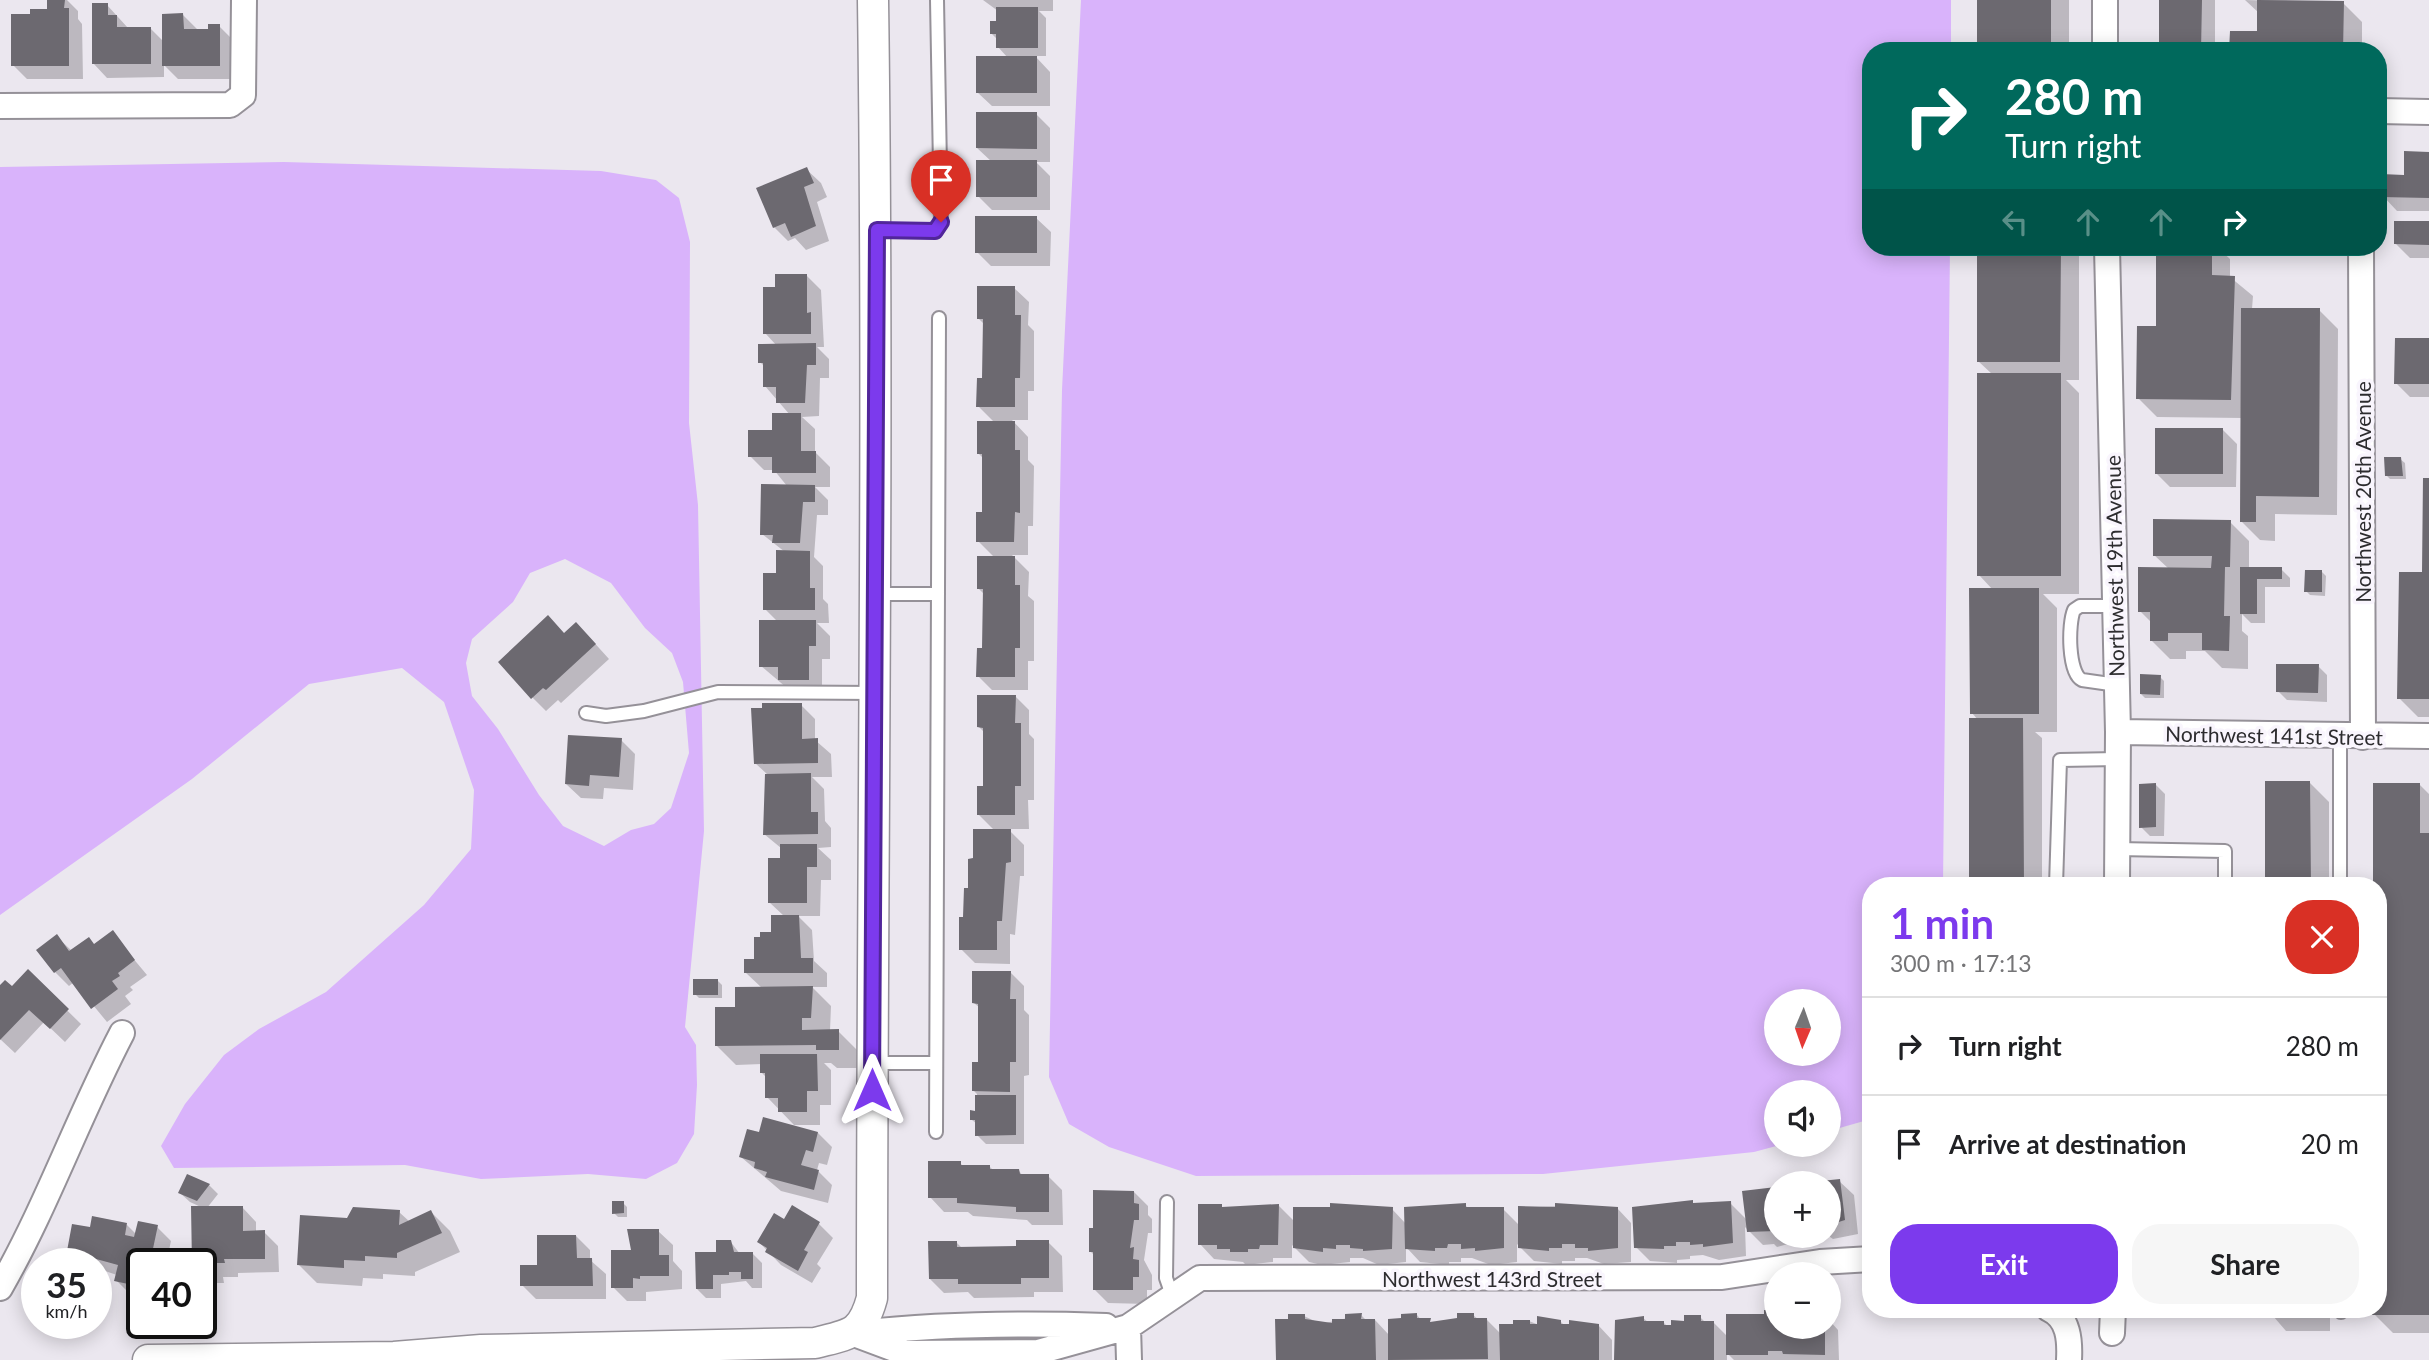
<!DOCTYPE html>
<meta charset="utf-8">
<style>
:root{--surface:#fff;--page:#f6f6f6;--text:#202124;--muted:#757577;--line:#e0e0e0;--accent:#7c3aed}
body{margin:0;font-family:Lato,sans-serif;background:var(--page);color:var(--text);height:100vh;display:flex;flex-direction:column;font-size:26px;white-space:nowrap}
*{box-sizing:border-box;margin:0}
p{font-size:23px;color:var(--muted)}
.icon{flex:none;width:38px;height:38px;fill:none;stroke:currentColor;stroke-width:2;stroke-linecap:round;stroke-linejoin:round}
.map{position:relative;flex:1;overflow:hidden}
.side{position:absolute;left:1862px;top:877px;width:525px;height:441px;display:flex;flex-direction:column;background:var(--surface);border-radius:28px;box-shadow:0 4px 18px #0003}
.side>*{flex:none}
.top-card{position:absolute;left:1862px;top:42px;width:525px;height:214px;border-radius:28px;box-shadow:0 4px 18px #0003;background:#00695c;color:#fff;overflow:hidden}
.needle{width:46px;rotate:182deg}
.buttons{position:absolute;left:1764px;top:989px;display:grid;gap:14px}
.buttons a{display:grid;place-items:center;width:77px;height:77px;border-radius:50%;background:var(--surface);box-shadow:0 4px 18px #0003;font-size:35px}
.speed{position:absolute;left:21px;top:1248px;display:flex;gap:14px;font-size:35px;font-weight:700;text-align:center}
.speed>*{display:grid;place-content:center;width:91px;height:91px;border-radius:50%;background:var(--surface);box-shadow:0 4px 18px #0003;line-height:1}
.speed small{font-size:18px;font-weight:400}
.speed .limit{border:4px solid #111;border-radius:10px;background:#fff;color:#111}
.pin{position:absolute;display:grid;place-items:center;width:60px;height:60px;color:#fff;margin:-72px -30px;border-radius:50% 50% 50% 0;rotate:-45deg;box-shadow:0 0 7px #0007}
.pin .icon{rotate:45deg}
.me{position:absolute;width:77px;margin:-38px;rotate:0deg;stroke-linejoin:round;filter:drop-shadow(0 0 5px #0008)}
.turn{display:flex;align-items:center;gap:24px;height:147px;padding:0 28px;font-size:32px}
.turn .icon{width:91px;height:91px;stroke-width:2.5}
.turn b{display:block;font-size:49px;line-height:60px}
.lanes{display:flex;align-items:center;height:66px;padding:0 28px;background:#0003;justify-content:center;gap:35px;direction:ltr}
.lanes .off{opacity:.35}
.round{display:grid;place-items:center;flex:none;width:74px;height:74px;border-radius:28px;background:var(--page)}
.headline{display:flex;align-items:center;justify-content:space-between;height:119px;padding:0 28px}
h1{font-size:42px;font-weight:700;line-height:52px;color:var(--accent)}
.button{display:flex;gap:14px;margin-top:auto;padding:14px 28px}
.button a{flex:1;height:80px;border-radius:28px;background:var(--accent);color:#fff;font-size:28px;font-weight:700;line-height:80px;text-align:center}
.button a+a{background:var(--page);color:var(--text)}
ul{padding:0;list-style:none}
li{display:flex;align-items:center;gap:21px;height:98px;padding:0 28px;border-top:2px solid var(--line)}
li div{flex:1}
li b{display:block;font-size:26px}
li em{font-style:normal}
.map>svg:first-child{display:block}
.water{fill:#d9b3fb;fill-rule:evenodd}
.shadow{fill:#0003}
.building{fill:#6c6970}
.lines{fill:none;stroke-linecap:round;stroke-linejoin:round}
.service-casing{stroke:#959198;stroke-width:16}
.minor-casing{stroke:#959198;stroke-width:28}
.tertiary-casing{stroke:#959198;stroke-width:33}
.service{stroke:#fff;stroke-width:12}
.minor{stroke:#fff;stroke-width:24}
.tertiary{stroke:#fff;stroke-width:30}
.route-casing{stroke:#51269a;stroke-width:18}
.route{stroke:#7c3aed;stroke-width:12}
.labels{text-anchor:middle;dominant-baseline:central;stroke-width:7;stroke-linejoin:round;paint-order:stroke}
.street-label{font-size:21px;fill:#2d2c2f;stroke:#f9f5fd}
</style>
<div class="map">
<svg width="2429" height="1360" viewBox="0 0 2429 1360">
<rect width="100%" height="100%" fill="#ebe7ef"/>
<path class="water" d="M1081 0H1951V51H1871V247H1950L1943 885 1871 886V1119L1829 1131V1092H1776V1144L1780 1145 1754 1152 1543 1174 1196 1176 1109 1147 1069 1124 1049 1077 1062 390ZM1776 1001H1829V1054H1776Z
M284 162 601 171 656 180 679 198 690 242 689 423 698 505 704 831 685 1027 696 1045 697 1085 694 1134 677 1163 646 1179 588 1174 481 1179 405 1165 174 1168 161 1146 185 1104 224 1055 259 1029 326 992 424 905 471 849 474 790 444 702 402 668 309 684 192 779 0 915V167ZM565 559 611 583 645 628 672 653 683 682 689 753 671 808 654 824 631 830 604 846 563 826 539 795 498 729 472 696 466 663 472 639 513 602 530 573Z"/>
<path class="shadow" d="M49 0H67L78 11V19L82 24 83 79H27L13 65 32 15 49 11Z
M983 0H1053V11H1039L1046 18V56H1035L1050 72V106H992L977 92 1008 58 998 47V40L991 33 998 22V11Z
M1979 0H2069V51H1979Z
M2161 0H2215V51H2161Z
M2245 0 2343 3 2362 22V51H2231L2258 33 2259 13Z
M107 5 128 28H150L164 42 183 15 197 29 209 30 219 26 233 40 234 79H178L164 65V77L107 78 93 63Z
M1036 114 1050 128V162H1036L1050 176V210H992L978 196 992 162 977 148Z
M2429 153V211H2397L2383 196Z
M806 169 821 183 827 197 817 202 829 241 806 250 795 238 788 241 774 227Z
M1036 218 1051 232 1050 266H991L977 252Z
M2429 223V258H2410L2396 244Z
M1979 247H2079V380H2066L2079 393V594H2043L2057 608V732H2035L2042 738V886H1971L1978 720 1972 713 1993 590 1979 575 1992 374 1978 361Z
M2157 247H2217L2230 259V277L2253 296 2252 309 2319 310 2338 329 2337 515 2275 514V541L2260 540 2241 521 2242 418 2157 417 2138 398 2158 327Z
M807 276 821 290 824 347H817L829 359V378H820L819 416 802 417 815 429V452L830 467V487H815L828 500V515H817L814 557 823 566V599L828 604 829 623H817L830 636V659H822V694H794L761 666 778 622 765 609 785 552 762 534 787 486 774 470H764L750 456 790 415 765 386V367L760 362 777 346 765 333 777 289Z
M1014 288 1029 302 1028 325 1034 331V391H1028V420H1012L1028 437V460L1034 466 1033 526H1028V555H1012L1029 572 1028 596 1034 601V661H1028V690H992L978 676 984 649V594L978 588 995 558 978 541 984 514V459L978 453 995 423 978 406 984 379V324L978 318Z
M2429 340V397H2410L2396 383Z
M2223 430 2237 444 2236 487H2170L2156 473Z
M2400 459 2405 463 2406 479H2390L2386 475Z
M2429 480V717H2418L2399 698 2424 574Z
M2230 522 2249 541V569H2281L2290 578V587H2265V623H2251L2242 614V631L2248 636V669L2222 668 2205 651H2186V659H2170L2151 640 2152 623 2140 611 2169 569 2154 555Z
M2322 572 2326 576 2325 596 2310 595 2306 591Z
M565 635 590 638 609 659 561 703 558 700 546 711 532 697Z
M2318 666 2327 675V702L2287 700 2278 691Z
M2160 677 2164 681V698H2145L2141 694Z
M1015 696 1029 710V734L1034 739V800H1028L1029 829H1008L1024 845V876H1020L1015 935 1010 934V964L975 963 961 949 965 919 975 860 995 831 979 815 984 788 985 733 979 727Z
M801 705 815 719V740L831 754 832 777H812L824 789 825 821 831 828V847L818 848 831 860V880H821L820 916H798L812 930 814 961 827 973V987H812L831 1006 830 1031H838L857 1050V1068H837L831 1063H824L831 1070V1105H820V1125H794L767 1097V1078L762 1073V1064L736 1065 717 1046 737 1009 762 988 746 973 784 916 769 902 781 860V848L764 834 767 774 755 763Z
M621 740 635 754 633 790 604 788 603 799 581 798 566 784Z
M2310 783 2329 802V886H2266Z
M2419 784 2429 794V1333H2393L2374 1314V1309H2378Z
M2156 785 2165 794 2164 836H2150L2141 827Z
M112 933 147 975 130 987 133 990 125 996 131 1004 107 1022 74 982 69 986 55 972 57 937 72 951 95 945Z
M28 972 81 1024 65 1042 44 1022 15 1053 0 1039V989H12Z
M1010 972 1024 986V1010L1029 1015V1075L1024 1076V1144H986L977 1135V1124L972 1120 977 1112V1094L974 1091 979 1064 980 1008 974 1003Z
M718 981 722 985V998H699L695 994Z
M818 1133 832 1147 827 1165 819 1163 817 1170 832 1185 828 1203 781 1191 741 1157 761 1134Z
M960 1163 964 1167 989 1166 994 1171H1019L1023 1176H1048L1062 1190 1063 1225H1032L1027 1220 973 1216 968 1212H944L930 1197Z
M1839 1181 1854 1195 1858 1234 1833 1239 1830 1237H1802V1240L1777 1247 1774 1244 1763 1245 1745 1227 1746 1256 1719 1260 1703 1255 1690 1256V1259L1677 1260V1263L1650 1261 1636 1247 1692 1202 1696 1205 1730 1203 1747 1220 1744 1193 1776 1189V1236H1829V1183H1806Z
M209 1185 218 1194 207 1208 242 1207 256 1222V1232H264L278 1246 279 1272 238 1273V1277H223L224 1283H208L201 1276 203 1208 190 1202 180 1193Z
M1134 1192 1148 1206V1215L1152 1219V1233H1148L1144 1260 1152 1275V1290H1147V1304L1108 1303 1094 1289V1255L1090 1251 1095 1230Z
M623 1203 627 1207V1217H618L614 1213Z
M1278 1205 1295 1222 1392 1209 1406 1224 1465 1205 1469 1209H1503L1520 1226V1208L1579 1205 1583 1209 1617 1208 1631 1223V1262L1604 1264 1587 1258H1575V1261H1562V1264L1534 1261 1517 1244V1262L1491 1265 1472 1258H1461V1262H1449V1265L1420 1262 1406 1247V1262L1379 1265 1363 1258H1350V1262L1322 1265 1309 1262 1292 1245V1258H1273V1262L1246 1265 1243 1262 1214 1259 1200 1244 1221 1206 1225 1209Z
M399 1212 410 1222 431 1212 450 1231 460 1252 415 1272V1276L383 1274V1279L363 1278 362 1286 317 1283 298 1264 348 1220Z
M784 1221 819 1224 833 1238 817 1264 821 1268 812 1283 781 1265 759 1242Z
M127 1225 137 1235 157 1227 171 1241 166 1264H142V1297L130 1294 116 1280 117 1275 96 1268V1264H81L68 1251Z
M658 1231 673 1245V1261L682 1271V1289L646 1292V1301H627L613 1287 633 1252Z
M576 1236 590 1250V1260L606 1274V1299H536L522 1285 539 1266Z
M730 1241 740 1254H753L762 1263V1288H752L746 1281 721 1284V1298H706L697 1289 718 1254Z
M1048 1242 1062 1256 1063 1292H1034V1297L974 1298 968 1292 944 1293 930 1279 957 1243 962 1248H1018Z
M2267 1309H2330V1331H2286Z
M1765 1312H1776V1326H1829V1320L1838 1330 1839 1360H1734L1727 1353V1360H1616L1643 1318 1648 1322H1663L1667 1326 1700 1317 1705 1322H1713L1728 1337 1765 1316Z
M1361 1315 1366 1320H1375L1390 1336 1417 1315 1422 1321 1447 1324 1473 1315 1479 1320H1487L1501 1334 1529 1321 1539 1325V1318L1560 1321 1565 1326 1598 1325 1612 1340V1360H1278L1290 1321 1304 1316 1321 1324Z"/>
<path class="building" d="M47 0H65L64 8H69V66H11V14H30V9H47Z
M1977 0H2051V51H1977Z
M2159 0H2202L2201 51H2159Z
M2257 0 2344 1 2343 51H2229L2230 31H2257Z
M92 3H108V15H117V27H151V64H92Z
M996 7H1038V48H996V34H990V21H996Z
M183 13 184 29H208V24H220V66H162V14Z
M976 56H1037V93H976Z
M976 112H1037V149L976 148Z
M2404 151 2429 152V198L2381 197V174L2404 175Z
M976 160H1037V197H976Z
M807 167 814 183 804 187 816 226 791 237 785 223 773 228 756 188Z
M975 216H1037V253H975Z
M2394 221H2429V245L2394 244Z
M1977 247H2061L2060 362H1977Z
M2156 247H2212V275L2235 276 2231 400 2136 399 2137 326H2156Z
M775 274H807V313L811 312V334H763V287H775Z
M977 286H1015V315H1021L1020 378H1015V407H976L977 378H982L983 319H977Z
M2241 308H2320L2319 497 2256 496V522H2240Z
M2395 338H2429V384H2394Z
M816 343V365H807L805 403H776V387H763V363H758V344Z
M1977 373H2061V576H1977Z
M772 413H801V451H816V473H772V457H748V430H772Z
M977 421H1015V450H1020V513L1015 512 1014 542H976V512H982V454H977Z
M2155 428H2223V474H2155Z
M2384 457H2401L2403 476H2385Z
M2423 478H2429V699H2397L2399 572H2422Z
M761 484 815 485V502H803L800 543H772L773 535H760Z
M2153 519 2231 520 2230 567H2225L2224 616H2230L2229 651 2202 650V633H2168V641H2150V612H2138V567L2211 568 2212 556H2153Z
M776 550 810 551V588H815V610H763V573H776Z
M977 556H1015V585H1020V648H1015V677H976L977 648H982L983 589H977Z
M2240 567H2282V579H2257V614H2240Z
M2305 570H2322V592H2304Z
M1969 588H2039V714H1970Z
M548 615 564 633 576 622 596 644 546 690 543 688 531 699 498 662Z
M759 620H816V646H809V680H778V667H759Z
M2276 664H2319L2318 693 2276 692Z
M2140 674 2161 675 2160 695 2140 694Z
M977 695H1016L1015 723H1021V786H1015V815H977V786H983V728L977 727Z
M762 703H802V739L818 738V763L754 764 751 708H762Z
M1969 718H2023L2024 886H1969Z
M568 735 622 738 619 777 590 775 589 786 565 784Z
M811 773V812H818V834L763 835 765 774Z
M2265 781H2310L2311 886H2265Z
M2156 783V827L2139 828V784Z
M2373 783H2420V833H2429V1315H2372V1309H2378V886H2373Z
M973 829H1011V862L1006 863 1002 921H997V950H959V917H963L964 888H968V859L973 858Z
M780 844H817V867H807V903H768V858H780Z
M771 915H799L801 958H813V973H744V959H754V937H760V932H771Z
M113 930 135 960 118 973 120 976 112 981 118 989 91 1009 61 968 54 973 36 950 57 934 69 951 89 937 94 944Z
M28 969 69 1009 50 1029 29 1010 0 1040V985L5 980 12 986Z
M972 971H1011L1010 999H1016V1062H1010V1092L972 1091V1062H978V1004L972 1003Z
M693 979H718V995H693Z
M813 986 811 1018H802V1030L839 1029V1050H816V1045L715 1046V1007H735V987Z
M760 1054H817L818 1091H807V1112H778V1098H765V1073H760Z
M975 1095H1016V1135L975 1136V1120H970V1110L975 1111Z
M763 1117 818 1132 813 1152 806 1150 801 1165 819 1170 814 1190 765 1177 767 1172 754 1168 755 1162 739 1157 747 1129 759 1132Z
M928 1161H961V1165H990V1169H1019L1020 1174H1049V1212H1016V1207L957 1203V1198H928Z
M187 1174 210 1184 197 1201 178 1193Z
M1840 1179 1845 1220 1829 1225V1183L1821 1181Z
M1776 1187V1231L1747 1232 1742 1191Z
M1093 1190 1134 1191V1203L1139 1204V1220H1134L1130 1248 1134 1247 1133 1259 1139 1260V1277H1133V1290H1093V1252H1089V1228H1093Z
M1693 1200V1203L1731 1201 1733 1243 1703 1247V1244L1690 1245V1242H1676V1246H1664V1249L1634 1248 1632 1207Z
M612 1201H624V1213L612 1214Z
M1330 1203 1393 1207 1392 1249 1363 1251V1249L1350 1248V1245H1336V1249L1323 1248V1252L1293 1248V1207H1330Z
M1466 1203V1207H1504V1248L1475 1251V1248L1461 1249V1244H1448L1447 1248H1435V1251L1405 1249 1404 1207Z
M1555 1203 1618 1207V1248L1588 1251V1248H1575V1244H1562V1248H1549V1251L1518 1248V1206L1555 1207Z
M1198 1204H1222V1207L1279 1204 1278 1245H1260L1259 1249H1248V1252H1230V1249H1217V1245H1198Z
M792 1205 820 1222 804 1250 808 1252 798 1271 765 1252 767 1248 757 1242 774 1213 784 1219Z
M191 1206H243V1231L265 1230V1259H224L225 1263H210V1269H201V1264H192Z
M353 1207 400 1210 399 1225 431 1210 442 1233 397 1253V1258L365 1256V1261L344 1260V1268L297 1265 300 1215 347 1218Z
M92 1216 127 1223 125 1235 134 1237 138 1221 158 1225 151 1258 140 1256 133 1285 114 1281 118 1265 67 1251 72 1224 90 1227Z
M627 1229H659V1255H669V1276H640V1279L633 1278V1288H611V1250H631Z
M537 1235H576L577 1258H592L593 1286H520V1265H537Z
M716 1240H731L734 1252H753V1279H741V1272H729V1275H713V1289H696L695 1252H716Z
M1016 1240H1049V1278H1021V1284H958V1279H929L928 1241H957V1247L1016 1246Z
M2266 1309H2311V1313H2266Z
M1764 1310H1776V1326H1825V1355L1783 1354 1782 1351H1768V1355H1726V1314H1764Z
M1362 1313 1361 1319H1375L1376 1360H1276L1275 1319H1288V1314H1305V1319L1332 1323V1319H1345V1314Z
M1417 1313V1318H1431L1430 1322 1457 1318V1313H1474V1318H1487L1488 1359 1388 1360V1319L1401 1318V1314Z
M1684 1315H1701V1321H1714V1360H1614L1615 1320 1644 1316V1321H1664V1325H1671V1320L1684 1321Z
M1537 1316 1561 1320V1324H1569V1320L1599 1324V1360H1500L1499 1324H1513V1320H1530V1324H1537Z"/>
<g class="lines">
<g class="service-casing">
<path id="service" d="M876 231H935L941 222 937 0
M876 594H938
M2115 606H2080L2074 610C2068 624 2068 673 2082 680L2117 685
M586 713 606 716 644 711 718 692 877 693
M2340 736V886
M2117 849 2225 851V886
M2056 886 2060 760 2118 759
M873 1063H936
M936 1132 939 318
M1167 1202 1166 1278 1173 1298
M2341 1309V1312"/>
</g>
<g class="minor-casing">
<path id="minor" d="M2105 51V0
M0 106 230 105 243 95 244 0
M2378 111 2429 112
M2107 247 2118 732 2117 886
M2361 247 2363 737
M2118 732 2429 736
M0 1288C47 1206 78 1117 122 1033
M2049 1309C2069 1318 2070 1341 2069 1360
M1128 1327 1129 1360
M859 1333C941 1324 1024 1323 1106 1326
M2112 1333 2113 1309
M854 1334 905 1353 1038 1352 1128 1327 1200 1278 1722 1277 1820 1262 1871 1259"/>
</g>
<g class="tertiary-casing">
<path id="tertiary" d="M148 1360 394 1357 481 1350 815 1343C850 1334 862 1335 872 1298 872 865 879 433 873 0"/>
</g>
<use href="#service" class="service"/>
<use href="#minor" class="minor"/>
<use href="#tertiary" class="tertiary"/>
</g>
<g class="lines">
<g class="route-casing">
<path id="route" d="M872 1090 877 230 935 231 941 222"/>
</g>
<use href="#route" class="route"/>
</g>
<g class="labels">
<g class="street-label">
<text transform="translate(2362 492) rotate(-90)">Northwest 20th Avenue</text>
<text transform="translate(2114 566) rotate(-91)">Northwest 19th Avenue</text>
<text transform="translate(2274 735) rotate(1)">Northwest 141st Street</text>
<text x="1492" y="1278">Northwest 143rd Street</text>
</g>
</g>
</svg>
<div class="buttons">
<a><svg class="needle" viewBox="-14 -14 28 28"><path d="M0-13l5 13h-10z" fill="#e53935"/><path d="M0 13l5-13h-10z" fill="#757577"/></svg></a>
<a><svg class="icon" aria-label="sound" viewBox="0 0 24 24"><path d="M4 9h4l5-4v14l-5-4H4zM17 9q2 3 0 6"/></svg></a>
<a>+</a>
<a>−</a>
</div>
<div class="speed"><div>35<small>km/h</small></div><div class="limit">40</div></div>
<div class="pin" style="left:941px;top:222px;background:#d93025"><svg class="icon" aria-label="arrive" viewBox="0 0 24 24"><path d="M6 21V4h12l-3 4 3 4H6"/></svg></div>
<svg class="me" style="left:872px;top:1090px" viewBox="-20 -20 40 40"><path d="M0-17L14 15 0 8-14 15z" fill="#7c3aed" stroke="#fff" stroke-width="4"/></svg>
<div class="top-card">
<div class="turn"><svg class="icon" aria-label="right" viewBox="0 0 24 24"><path d="M7 20v-9h11M14 6l5 5-5 5"/></svg><div><b>280 m</b>Turn right</div></div>
<div class="lanes"><svg class="icon off" aria-label="left" viewBox="0 0 24 24"><path d="M17 20v-9H6M10 6l-5 5 5 5"/></svg><svg class="icon off" aria-label="ahead" viewBox="0 0 24 24"><path d="M12 20V5M6 11l6-6 6 6"/></svg><svg class="icon off" aria-label="ahead" viewBox="0 0 24 24"><path d="M12 20V5M6 11l6-6 6 6"/></svg><svg class="icon" aria-label="right" viewBox="0 0 24 24"><path d="M7 20v-9h11M14 6l5 5-5 5"/></svg></div>
</div>
<section class="side">
<div class="headline"><div><h1>1 min</h1><p>300 m · 17:13</p></div><a class="round" style="background:#d93025;color:#fff"><svg class="icon" aria-label="close" viewBox="0 0 24 24"><path d="M6 6l12 12M18 6L6 18"/></svg></a></div>
<ul>
<li><svg class="icon" aria-label="right" viewBox="0 0 24 24"><path d="M7 20v-9h11M14 6l5 5-5 5"/></svg><div><b>Turn right</b></div><em>280 m</em></li>
<li><svg class="icon" aria-label="arrive" viewBox="0 0 24 24"><path d="M6 21V4h12l-3 4 3 4H6"/></svg><div><b>Arrive at destination</b></div><em>20 m</em></li>
</ul>
<div class="button"><a>Exit</a><a>Share</a></div>
</section>
</div>
